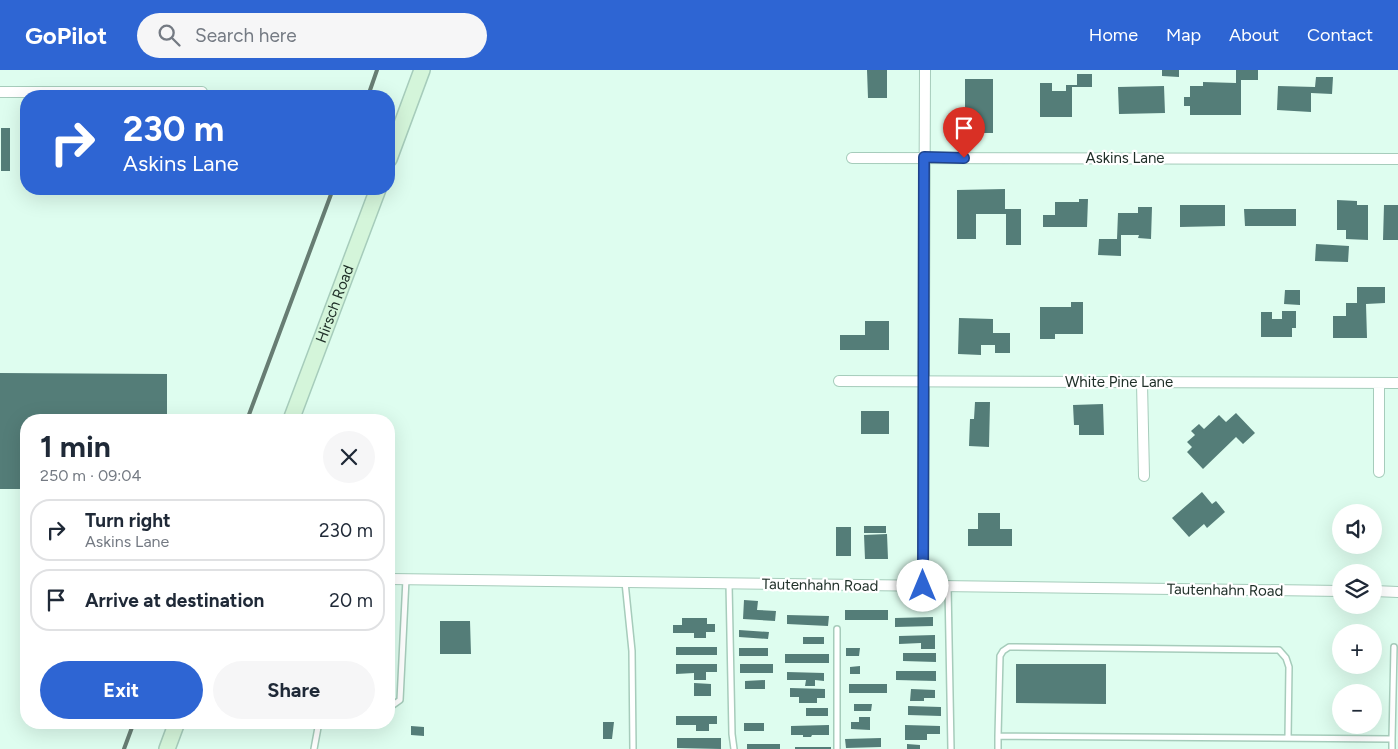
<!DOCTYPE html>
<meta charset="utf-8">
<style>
:root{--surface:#fff;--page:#f6f6f7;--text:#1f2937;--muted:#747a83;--line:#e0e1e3;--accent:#2e65d3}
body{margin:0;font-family:Figtree,sans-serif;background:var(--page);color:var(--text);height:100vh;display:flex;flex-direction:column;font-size:19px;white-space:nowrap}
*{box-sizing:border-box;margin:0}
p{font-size:16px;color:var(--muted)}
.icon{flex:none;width:28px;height:28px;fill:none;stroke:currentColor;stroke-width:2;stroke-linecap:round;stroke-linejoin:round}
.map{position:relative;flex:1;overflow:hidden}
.panel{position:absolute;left:20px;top:344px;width:375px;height:315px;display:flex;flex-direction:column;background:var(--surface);border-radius:20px;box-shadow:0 5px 20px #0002}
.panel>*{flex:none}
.guide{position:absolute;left:20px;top:20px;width:375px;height:105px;border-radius:20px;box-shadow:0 5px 20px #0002;background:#2e65d3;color:#fff;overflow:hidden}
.controls{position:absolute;left:1332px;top:434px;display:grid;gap:10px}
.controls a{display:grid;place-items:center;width:50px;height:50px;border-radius:50%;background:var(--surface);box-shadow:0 5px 20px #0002;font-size:25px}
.pin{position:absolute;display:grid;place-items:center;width:42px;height:42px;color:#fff;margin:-51px -21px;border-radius:50% 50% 50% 0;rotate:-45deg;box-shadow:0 0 5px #0007}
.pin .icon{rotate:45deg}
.me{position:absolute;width:55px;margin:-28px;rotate:0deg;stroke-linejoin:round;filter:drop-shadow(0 0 4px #0008)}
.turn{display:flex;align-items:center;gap:18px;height:105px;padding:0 20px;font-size:22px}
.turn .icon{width:65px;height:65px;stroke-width:2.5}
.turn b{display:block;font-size:35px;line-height:42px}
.round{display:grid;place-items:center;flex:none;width:52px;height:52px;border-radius:26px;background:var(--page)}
.summary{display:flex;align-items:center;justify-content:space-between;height:85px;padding:0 20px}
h1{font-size:30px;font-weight:700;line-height:38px}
.button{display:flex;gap:10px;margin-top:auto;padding:10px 20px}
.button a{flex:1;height:58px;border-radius:30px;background:var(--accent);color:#fff;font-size:20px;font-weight:700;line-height:58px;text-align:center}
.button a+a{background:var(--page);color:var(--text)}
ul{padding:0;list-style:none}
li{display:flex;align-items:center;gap:15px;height:62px;margin:0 10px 8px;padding:0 10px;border:2px solid var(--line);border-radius:20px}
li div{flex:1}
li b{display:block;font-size:19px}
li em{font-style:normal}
header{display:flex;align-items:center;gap:30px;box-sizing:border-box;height:70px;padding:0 25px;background:var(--accent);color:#fff}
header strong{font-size:24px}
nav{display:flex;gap:28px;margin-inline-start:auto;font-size:18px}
.search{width:350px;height:45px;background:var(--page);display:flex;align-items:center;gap:12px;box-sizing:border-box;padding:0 18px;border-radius:28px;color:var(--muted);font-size:19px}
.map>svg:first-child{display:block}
.building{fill:#547d78}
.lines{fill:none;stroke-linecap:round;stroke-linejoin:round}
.lane-casing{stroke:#a6ccbb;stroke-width:8}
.street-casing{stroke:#a6ccbb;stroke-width:12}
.secondary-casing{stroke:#a6ccbb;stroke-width:18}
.lane{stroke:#fff;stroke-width:5}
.street{stroke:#fff;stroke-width:10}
.secondary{stroke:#d4f5da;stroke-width:15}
.rail{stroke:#677d73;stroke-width:4}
.route-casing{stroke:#1e4289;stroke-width:12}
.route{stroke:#2e65d3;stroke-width:9}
.labels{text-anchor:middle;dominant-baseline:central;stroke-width:4.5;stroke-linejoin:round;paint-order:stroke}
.street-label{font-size:15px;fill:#203029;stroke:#fff}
</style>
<header>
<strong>GoPilot</strong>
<div class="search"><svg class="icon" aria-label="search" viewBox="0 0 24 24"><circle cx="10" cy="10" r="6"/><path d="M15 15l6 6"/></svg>Search here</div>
<nav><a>Home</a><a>Map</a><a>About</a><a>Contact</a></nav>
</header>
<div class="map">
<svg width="1398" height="679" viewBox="0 0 1398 679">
<rect width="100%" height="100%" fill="#defdef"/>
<path class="building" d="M867 0H887V28H868Z
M1162 0H1179V7L1162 6Z
M1236 0H1258V10H1241V45H1190V36H1184V27H1190V16H1203V12L1236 13Z
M1077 4H1092V17H1072V47H1040V13H1052V21H1066V15H1077Z
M1316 7H1333L1332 24 1311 23V42L1277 40 1278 16 1315 17Z
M965 9H993V63H965Z
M1164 16 1165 43 1119 44 1118 17Z
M1 58H10V101H1Z
M1005 119V139H1021V175H1006V144H976V169H957V120Z
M1079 129H1088L1087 157H1043V145H1055V132H1079Z
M1337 130 1357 131V135H1368V170L1346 169V160H1337Z
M1180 135H1225V156L1180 157Z
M1384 135H1398V170H1383Z
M1138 137H1152L1151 169 1138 168 1139 165H1121V186L1098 185 1099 169H1117L1118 143H1138Z
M1244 139H1296V156H1245Z
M1316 174 1349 176 1348 192 1315 191Z
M1357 217H1385V233L1366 234 1367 268H1333V246H1346V233H1357Z
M1285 220H1300V235L1284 234Z
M1071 232H1083V264H1055V269H1040V237H1071Z
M1282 241H1296V258H1292V267H1261V242H1272V249H1282Z
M959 248 993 249V263H1010V283H995V275H981V285L958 284Z
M865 251H889V280H840V265H865Z
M0 303 167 304V350H26V419H0Z
M975 332H990L989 377 969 376 970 349H974Z
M1103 334 1104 365H1079V355H1074L1073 335Z
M861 341H889V364H861Z
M1236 343 1255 363 1243 374 1236 367 1203 399 1187 382 1192 377 1187 372 1195 365 1191 361 1199 354 1204 359 1219 345 1226 352Z
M1202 422 1212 434 1216 431 1225 442 1207 458 1204 454 1189 467 1172 448Z
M978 443H1000V459H1012V476H968V459H978Z
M864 456H886V463H864Z
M836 457H851V486H836Z
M887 464 888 489H865L864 465Z
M744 530 758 531 757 540 776 541 775 551 743 549Z
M845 540H888V550H845Z
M787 545 829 546 828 556 787 554Z
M933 547V556L895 557V548Z
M682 548H707V554H715V562H706V568H694V563H673V555H682Z
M440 551H470L471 584H440Z
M739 560 769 562 768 569 739 567Z
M935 565V579H921V573L899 574V566Z
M803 567H824V574H803Z
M676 577H717V585H676Z
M739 578H768V586H739Z
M846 578H860L859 586H846Z
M903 583H936V592L903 591Z
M785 584H829V593H785Z
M676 594H717V602H706V610H694V603L676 604Z
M740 594H773V603H740Z
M1016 594H1106V634L1016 633Z
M860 596V604H850V597Z
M896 601H936V611L896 610Z
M787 602 824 603V611L815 610V616H805L806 610H787Z
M765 610V619H745V611Z
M694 613 711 614V626H694Z
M849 614H887V623H849Z
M790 618 825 619V628H817V633H799V627H790Z
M911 619 935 620V628H924V631H910Z
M854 634H872L871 641H854Z
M908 636 941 637V646L908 645Z
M806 638H828V646H806Z
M676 646H717V654H709V661H696V655H676Z
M859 647H870V660L851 659V652H859Z
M603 652H614L612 669H603Z
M744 653H764V661H744Z
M829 655V665H812L811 667H803V665H791V656Z
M905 655 940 656V664H927V670H905Z
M411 656 424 657V666L411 665Z
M677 668H721V679L677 678Z
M881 668V677L846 678 845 669Z
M747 674H780V679H747Z
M907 674 920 675V679H907Z
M795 677H831V679H795Z"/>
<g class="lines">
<g class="lane-casing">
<path id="lane" d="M625 512 632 581 633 679
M729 514 732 664 734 679
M948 516 951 679
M389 634 393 635 400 630 406 509
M998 666 1000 586 1003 581 1009 577 1279 580 1286 588 1289 597 1288 668
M1392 669 1394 577
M314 679 319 652
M837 679V559
M998 679V666L1392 669V679"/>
</g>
<g class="street-casing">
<path id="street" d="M0 22H202
M852 88 1398 89
M839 311 1398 313
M1142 313 1144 406
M1379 313V402
M389 509 1341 521
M923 516 925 0
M1374 521 1398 522"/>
</g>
<g class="secondary-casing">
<g id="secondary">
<path d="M389 89 422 0"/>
<path id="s1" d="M291 350 378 119"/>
<path d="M167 679 177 652"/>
</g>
</g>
<use href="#lane" class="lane"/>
<use href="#street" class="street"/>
<use href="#secondary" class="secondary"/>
<path class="rail" d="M368 26 377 0
M247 350 333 119
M124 679 134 652"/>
</g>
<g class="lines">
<g class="route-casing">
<path id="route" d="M923 516 924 87 964 88"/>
</g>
<use href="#route" class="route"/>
</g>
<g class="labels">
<g class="street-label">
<text x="1125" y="88">Askins Lane</text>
<text stroke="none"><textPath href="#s1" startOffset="124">Hirsch Road</textPath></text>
<text x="1119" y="312">White Pine Lane</text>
<text transform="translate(820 515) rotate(1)">Tautenhahn Road</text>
<text transform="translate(1225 520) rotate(1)">Tautenhahn Road</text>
</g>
</g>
</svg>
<div class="controls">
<a><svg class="icon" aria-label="sound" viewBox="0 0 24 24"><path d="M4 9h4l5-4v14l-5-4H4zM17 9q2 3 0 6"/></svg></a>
<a><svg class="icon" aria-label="layers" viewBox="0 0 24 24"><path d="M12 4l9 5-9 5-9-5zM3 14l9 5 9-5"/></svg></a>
<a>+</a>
<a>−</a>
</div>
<div class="pin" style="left:964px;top:88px;background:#d93025"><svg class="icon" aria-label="arrive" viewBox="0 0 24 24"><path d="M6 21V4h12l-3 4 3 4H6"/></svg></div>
<svg class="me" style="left:923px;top:516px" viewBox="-20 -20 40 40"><circle r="19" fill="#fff"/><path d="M0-13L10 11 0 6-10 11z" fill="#2e65d3"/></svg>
<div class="guide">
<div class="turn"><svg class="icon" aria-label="right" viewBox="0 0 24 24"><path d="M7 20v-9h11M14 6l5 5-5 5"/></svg><div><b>230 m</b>Askins Lane</div></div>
</div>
<section class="panel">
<div class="summary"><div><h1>1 min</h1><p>250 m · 09:04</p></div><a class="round"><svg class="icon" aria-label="close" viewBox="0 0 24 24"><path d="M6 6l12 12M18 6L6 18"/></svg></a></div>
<ul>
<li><svg class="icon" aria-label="right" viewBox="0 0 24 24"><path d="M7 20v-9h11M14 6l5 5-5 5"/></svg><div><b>Turn right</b><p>Askins Lane</p></div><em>230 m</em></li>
<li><svg class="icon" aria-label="arrive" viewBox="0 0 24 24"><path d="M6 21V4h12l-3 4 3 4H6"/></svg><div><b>Arrive at destination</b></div><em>20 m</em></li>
</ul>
<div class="button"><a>Exit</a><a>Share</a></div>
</section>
</div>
